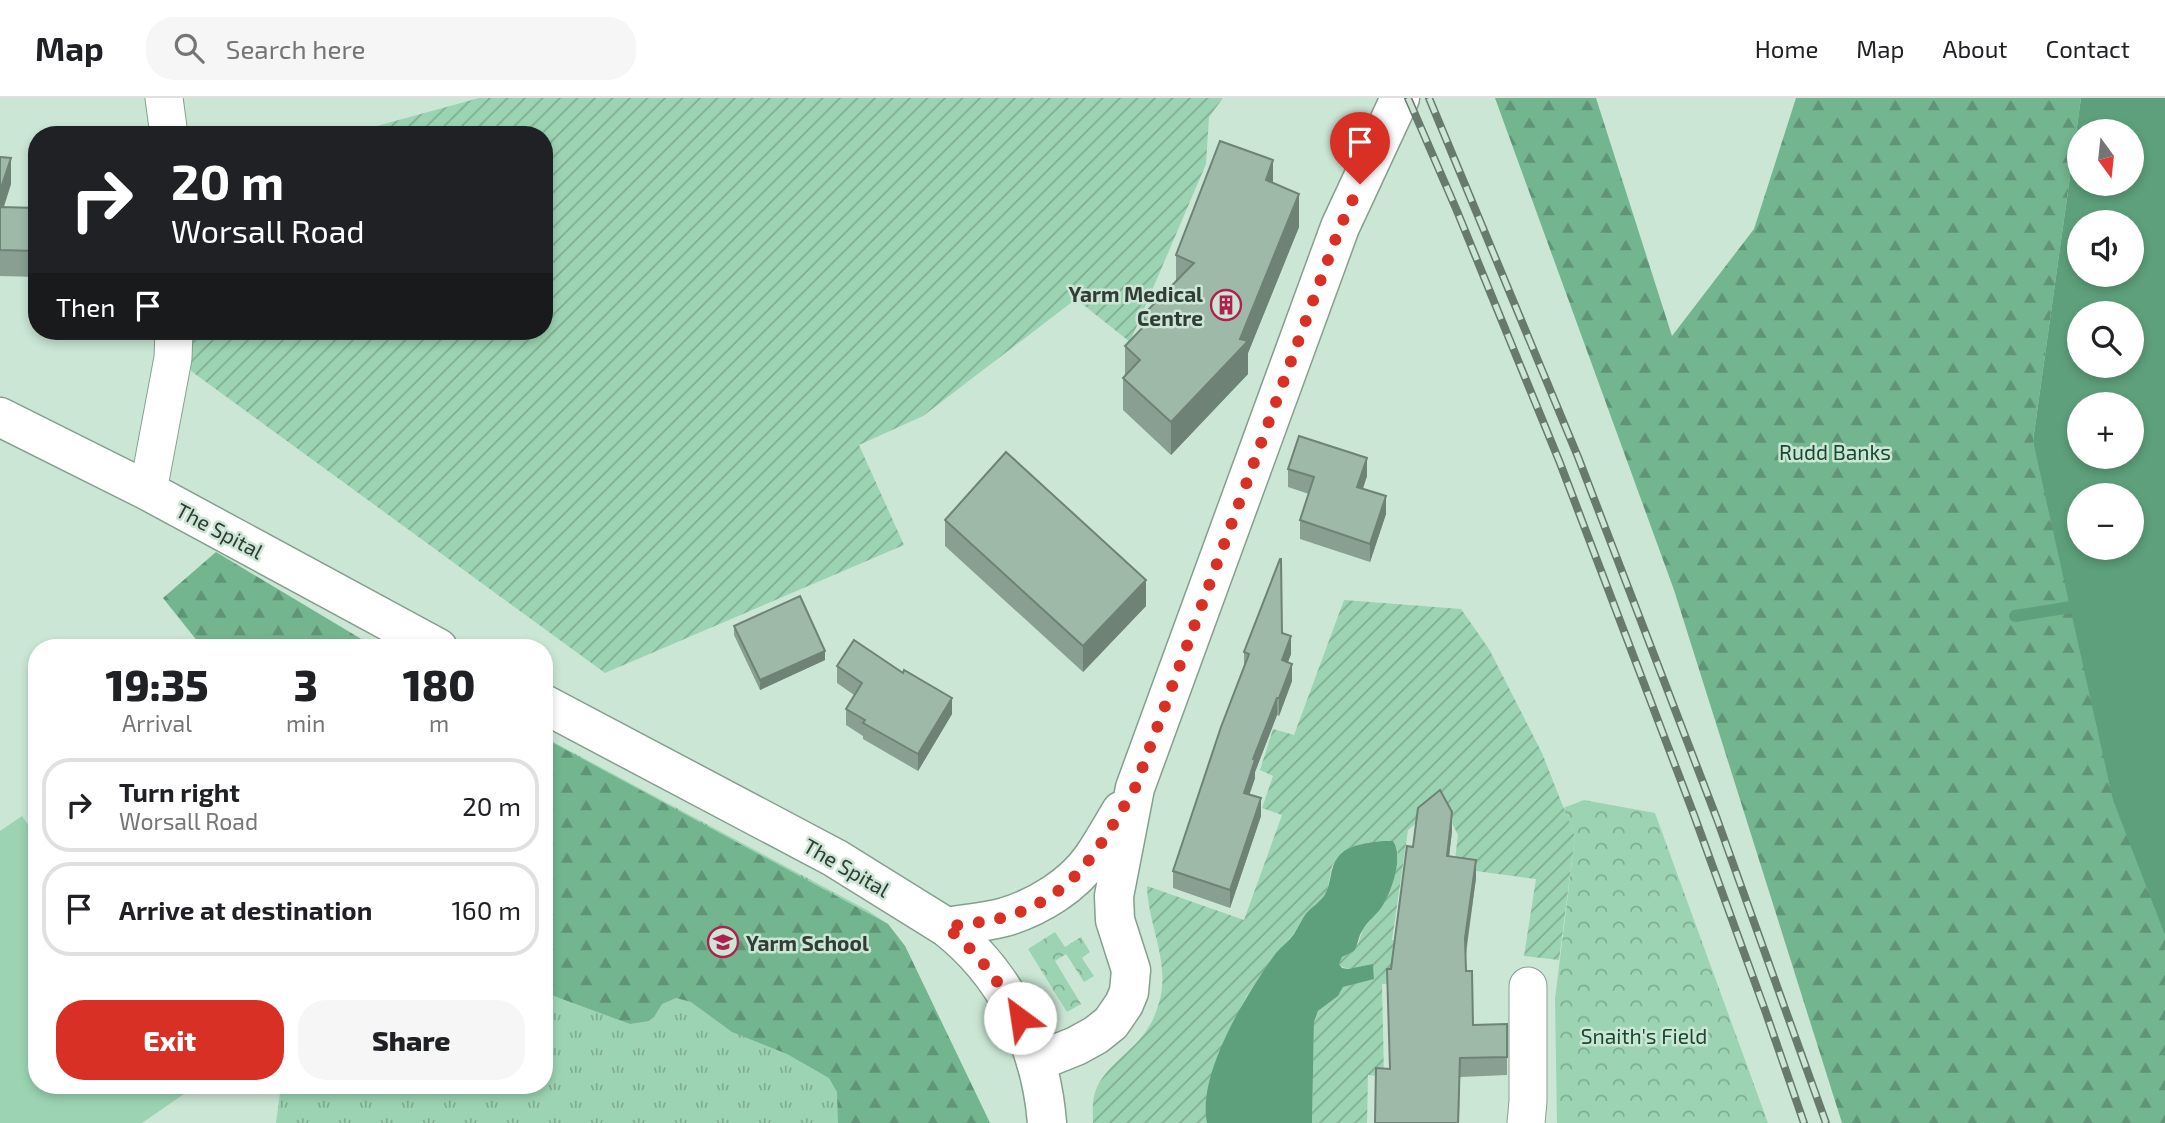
<!DOCTYPE html>
<meta charset="utf-8">
<style>
:root{--surface:#fff;--page:#f6f6f6;--text:#202124;--muted:#757577;--line:#e0e0e0;--accent:#d93025}
body{margin:0;font-family:"Exo 2",sans-serif;background:var(--page);color:var(--text);height:100vh;display:flex;flex-direction:column;font-size:26px;white-space:nowrap}
*{box-sizing:border-box;margin:0}
p{font-size:23px;color:var(--muted)}
.icon{flex:none;width:38px;height:38px;fill:none;stroke:currentColor;stroke-width:2;stroke-linecap:round;stroke-linejoin:round}
.map{position:relative;flex:1;overflow:hidden}
.side{position:absolute;left:28px;top:541px;width:525px;height:455px;display:flex;flex-direction:column;background:var(--surface);border-radius:28px;box-shadow:0 4px 10px #0003}
.side>*{flex:none}
.banner{position:absolute;left:28px;top:28px;width:525px;height:214px;border-radius:28px;box-shadow:0 4px 10px #0003;background:#202124;color:#fff;overflow:hidden}
.needle{width:46px;rotate:165deg}
.buttons{position:absolute;left:2067px;top:21px;display:grid;gap:14px}
.buttons a{display:grid;place-items:center;width:77px;height:77px;border-radius:50%;background:var(--surface);box-shadow:0 4px 10px #0003;font-size:35px}
.pin{position:absolute;display:grid;place-items:center;width:60px;height:60px;color:#fff;margin:-72px -30px;border-radius:50% 50% 50% 0;rotate:-45deg;box-shadow:0 0 7px #0007}
.pin .icon{rotate:45deg}
.me{position:absolute;width:77px;margin:-38px;rotate:329deg;stroke-linejoin:round;filter:drop-shadow(0 0 5px #0008)}
.turn{display:flex;align-items:center;gap:24px;height:147px;padding:0 28px;font-size:32px}
.turn .icon{width:91px;height:91px;stroke-width:2.5}
.turn b{display:block;font-size:49px;line-height:60px}
.then{display:flex;align-items:center;height:66px;padding:0 28px;background:#0003;gap:14px;font-size:26px}
.eta{display:flex;justify-content:space-evenly;align-items:center;height:119px;text-align:center}
.eta b{font-size:42px;font-weight:800;line-height:49px}
.button{display:flex;gap:14px;margin-top:auto;padding:14px 28px}
.button a{flex:1;height:80px;border-radius:28px;background:var(--accent);color:#fff;font-size:28px;font-weight:800;line-height:80px;text-align:center}
.button a+a{background:var(--page);color:var(--text)}
ul{padding:0;list-style:none}
li{display:flex;align-items:center;gap:21px;height:94px;margin:0 14px 10px;padding:0 14px;border:4px solid var(--line);border-radius:28px}
li div{flex:1}
li b{display:block;font-size:26px}
li em{font-style:normal}
header{display:flex;align-items:center;gap:42px;box-sizing:border-box;height:98px;padding:0 35px;background:var(--surface);border-bottom:2px solid var(--line)}
header strong{font-size:33px}
nav{display:flex;gap:38px;margin-inline-start:auto;font-size:24px}
.search{width:490px;height:63px;background:var(--page);display:flex;align-items:center;gap:18px;box-sizing:border-box;padding:0 24px;border-radius:28px;color:var(--muted);font-size:26px}
.map>svg:first-child{display:block}
.grass{fill:url(#grass-tufts)}
.forest{fill:url(#forest-firs)}
.park{fill:url(#park-crowns)}
.garden{fill:url(#garden-furrows)}
.pitch{fill:#9cd4b3}
.water{fill:#5ea07b;fill-rule:evenodd}
.lines{fill:none;stroke-linecap:round;stroke-linejoin:round}
.stream{stroke:#5ea07b;stroke-width:12}
.street-casing{stroke:#859f8f;stroke-width:39}
.secondary-casing{stroke:#859f8f;stroke-width:41}
.primary-casing{stroke:#859f8f;stroke-width:41}
.street{stroke:#fff;stroke-width:37}
.secondary{stroke:#fff;stroke-width:38}
.primary{stroke:#fff;stroke-width:38}
.rail-casing{stroke:#68796e;stroke-width:8}
.rail{stroke:#cbe6d5;stroke-width:5;stroke-dasharray:16;stroke-linecap:butt}
.wall{fill:#899f91}
.shaded-wall{fill:#6f8276}
.building{fill:#9fb9a9;stroke:#6f8276;stroke-width:2}
.route{stroke:#d93025;stroke-width:12;stroke-dasharray:0 21.6}
.labels{text-anchor:middle;dominant-baseline:central;stroke-width:5;stroke-linejoin:round;paint-order:stroke}
.poi-label{font-size:21px;font-weight:bold;fill:#313c35;stroke:#cbe6d5;text-anchor:end}
.park-label{font-size:21px;fill:#164930;stroke:#cbe6d5}
.street-label{font-size:21px;fill:#313c35;stroke:#cbe6d5}
</style>
<header>
<strong>Map</strong>
<div class="search"><svg class="icon" aria-label="search" viewBox="0 0 24 24"><circle cx="10" cy="10" r="6"/><path d="M15 15l6 6"/></svg>Search here</div>
<nav><a>Home</a><a>Map</a><a>About</a><a>Contact</a></nav>
</header>
<div class="map">
<svg width="2165" height="1025" viewBox="0 0 2165 1025">
<defs>
<pattern id="grass-tufts" width="24" height="20" patternUnits="userSpaceOnUse" patternTransform="scale(1.75)"><rect width="24" height="20" fill="#9cd4b3"/><path d="M3 7l-1-3M5 7V3M7 7l1-3M15 17l-1-3M17 17v-4M19 17l1-3" fill="none" stroke="#80ad92"/></pattern>
<pattern id="forest-firs" width="22" height="20" patternUnits="userSpaceOnUse" patternTransform="scale(1.75)"><rect width="22" height="20" fill="#73b58f"/><path d="M5 1l3.5 6h-7zM16 11l3.5 6h-7z" fill="#5f9476"/></pattern>
<pattern id="park-crowns" width="20" height="18" patternUnits="userSpaceOnUse" patternTransform="scale(1.75)"><rect width="20" height="18" fill="#9cd4b3"/><path d="M2 6a3 3 0 1 1 6 0M12 15a3 3 0 1 1 6 0" fill="none" stroke="#80ad92"/></pattern>
<pattern id="garden-furrows" width="10" height="10" patternUnits="userSpaceOnUse" patternTransform="scale(1.75)"><rect width="10" height="10" fill="#9cd4b3"/><path d="M-1 1l2-2M0 10L10 0M9 11l2-2" fill="none" stroke="#80ad92"/></pattern>
</defs>
<rect width="100%" height="100%" fill="#cbe6d5"/>
<path class="grass" d="M544 639 867 812 888 826 905 848 990 1025H276L281 987H544Z"/>
<path class="forest" d="M1495 0H1596L1672 238 1754 131 1796 0H2081L2033 343 2165 837V1025H1842L1674 492Z
M216 454 368 545 365 550 202 549 163 500Z
M544 640 888 826 905 848 990 1025H838L837 994 829 980 787 956 732 934 691 904 676 900 662 906 654 919 649 923 630 926 554 898 544 888Z"/>
<path class="park" d="M1584 702 1655 715 1768 1025H1557L1555 901 1575 739 1563 710Z
M1055 834 1065 849 1081 839 1090 854 1082 860 1094 878 1084 884 1066 856 1055 863 1081 906 1067 914 1028 851Z"/>
<path class="garden" d="M479 0H1223L1209 19 1206 66 1130 244 1076 201 923 318 859 347 904 447 605 575 191 273V233H544V37H344Z
M1344 502 1461 511 1489 551 1542 655 1575 739 1559 862 1524 858 1536 781 1454 770 1458 737 1446 713 1433 711 1408 732 1392 842 1418 846 1424 884 1382 886 1384 979 1368 977 1367 1025H1312L1314 924 1318 913 1338 898 1343 889 1374 880 1373 867C1362 868 1347 875 1339 866V862L1358 846 1363 831 1384 805 1396 772 1398 759 1397 751 1393 743H1383L1356 748 1346 752 1339 758 1332 768 1327 793 1320 804 1307 815 1296 833 1276 856 1246 899 1230 932 1207 1025H1093C1093 1016 1092 1007 1094 998 1101 969 1134 954 1148 930 1153 923 1156 914 1159 905 1171 865 1148 828 1147 788L1244 822 1282 717 1262 710 1273 678 1260 672 1273 631 1294 637Z"/>
<path class="pitch" d="M22 718 37 740V987H197L142 1025H0V733Z"/>
<path class="water" d="M2081 0H2165V837L2113 702 2033 343ZM2079 33H2132V86H2079ZM2079 124H2132V177H2079ZM2079 215H2132V268H2079ZM2079 306H2132V359H2079ZM2079 397H2132V450H2079Z
M1383 743H1393C1404 758 1392 792 1383 807 1378 816 1367 823 1362 833 1358 839 1358 847 1354 853L1342 859 1339 866 1342 870 1348 871 1373 866 1374 881 1343 889 1338 898 1318 913 1314 924 1312 1025H1207C1197 975 1247 895 1276 855 1282 848 1289 843 1294 836 1298 830 1301 823 1305 817 1310 810 1318 806 1324 798 1332 786 1329 770 1338 759 1348 746 1368 745 1383 743Z"/>
<g class="lines">
<path class="stream" d="M2015 518 2084 507"/>
<g class="street-casing">
<path id="street" d="M164 0 169 37
M148 393 173 260 174 233
M1526 1025 1528 1003V888"/>
</g>
<g class="secondary-casing">
<path id="secondary" d="M946 829C965 826 986 824 1005 819 1038 809 1073 788 1093 759 1103 744 1112 728 1121 713
M1036 964 1076 948 1096 937 1111 925 1124 906 1129 894 1131 872 1115 822 1114 798 1135 690 1340 129 1400 0"/>
</g>
<g class="primary-casing">
<path id="primary" d="M0 319 148 393 438 550
M544 606 835 760 946 829C1007 877 1041 948 1047 1025"/>
</g>
<use href="#street" class="street"/>
<use href="#secondary" class="secondary"/>
<use href="#primary" class="primary"/>
<g class="rail-casing">
<path id="rail" d="M1408 0 1457 113 1560 365 1694 717 1766 915 1804 1025
M1429 0 1578 359 1717 721 1826 1025"/>
</g>
<use href="#rail" class="rail"/>
</g>
<path class="wall" d="M0 59 11 86 4 109 37 110V179L0 178Z
M1273 86 1299 129 1248 255V276L1171 357 1123 312V280L1125 278V248L1142 230V218L1176 183V157Z
M1288 371 1367 378 1363 391 1386 416 1370 464 1300 441V422L1309 396 1288 389Z
M945 422 1146 508 1083 574 945 448Z
M734 528 825 562 760 592 734 537Z
M1282 535 1291 556 1288 564 1292 583 1279 618 1277 617 1255 674V680L1249 697 1261 718 1230 810 1173 790V773L1244 569V554Z
M837 568 952 616 918 673 863 641V638L846 627V611L854 597 837 585Z
M1452 733 1449 758 1476 780 1466 857V873L1473 927 1507 926V977L1460 979 1459 1025H1375L1390 971 1391 871 1413 749Z"/>
<path class="shaded-wall" d="M11 60V86L0 119V93Z
M1273 62V95L1266 82Z
M1299 96V129L1248 255V276L1171 357V324L1240 241Z
M1367 360V378L1357 407V389Z
M1386 398V416L1370 464V446Z
M1146 482V508L1083 574V548Z
M1291 538V556L1282 580V562Z
M825 553V562L760 592V582Z
M1292 566V583L1279 618V600Z
M952 600V616L918 673V656Z
M1277 600V617L1255 674V680L1244 713V695L1253 661Z
M1261 700V718L1230 810V792Z
M1452 714V733L1447 776V758Z
M1476 762V780L1465 858V840Z"/>
<path class="building" d="M1220 43 1273 62 1266 82 1299 96 1240 241 1248 243 1171 324 1123 280 1140 262 1125 248 1148 224 1142 218 1194 165 1176 157Z
M0 59 11 60 0 93Z
M0 109 37 110V153L0 152Z
M1299 338 1367 360 1357 389 1386 398 1370 446 1300 422 1314 379 1288 371Z
M1006 354 1146 482 1083 548 945 422Z
M1280 461H1281L1282 535 1291 538 1282 562 1292 566 1279 600H1277L1253 661 1255 662 1244 695 1261 700 1230 792 1173 773 1221 629 1249 556 1244 554Z
M800 498 825 553 760 582 734 528Z
M854 542 903 575 904 572 952 600 918 656 863 625 865 622 846 611 862 585 837 568Z
M1440 692 1452 714 1447 758 1476 762 1465 840 1466 873H1472L1473 927 1507 926V959L1460 960 1458 1025H1375L1376 970 1390 971 1387 871H1391L1407 748 1413 749 1418 710Z"/>
<g class="lines">
<path class="route" d="M1020 920C1000 885 978 854 946 829 965 826 986 824 1005 819 1077 798 1099 749 1135 690L1340 129 1360 86"/>
</g>
<defs>
<g id="building-ring" transform="scale(1.575)"><circle r="9.5" fill="#cbe6d5" stroke="#b01f4f" stroke-width="1.5"/><path d="M-4-6H4V6H1V3H-1V6H-4ZM-2.5-4.3h1.7v1.8h-1.7ZM.8-4.3h1.7v1.8H.8ZM-2.5-1h1.7V.8h-1.7ZM.8-1h1.7V.8H.8Z" fill="#b01f4f"/></g>
<g id="school-ring" transform="scale(1.575)"><circle r="9.5" fill="#cbe6d5" stroke="#b01f4f" stroke-width="1.5"/><path d="M0-5L7-2L0 1L-7-2ZM-4 1L0 2.5L4 1V4Q0 6-4 4Z" fill="#b01f4f"/></g>
</defs>
<g fill-rule="evenodd">
<use href="#building-ring" x="1226" y="207"/>
<use href="#school-ring" x="723" y="844"/>
</g>
<g class="labels">
<g class="poi-label">
<text x="1203" y="195">Yarm Medical<tspan x="1203" dy="24">Centre</tspan></text>
<text x="746" y="844" text-anchor="start">Yarm School</text>
</g>
<g class="park-label">
<text x="1835" y="353">Rudd Banks</text>
<text x="1644" y="937">Snaith's Field</text>
</g>
<g class="street-label">
<text transform="translate(220 432) rotate(28)">The Spital</text>
<text transform="translate(847 769) rotate(30)">The Spital</text>
</g>
</g>
</svg>
<div class="buttons">
<a><svg class="needle" viewBox="-14 -14 28 28"><path d="M0-13l5 13h-10z" fill="#e53935"/><path d="M0 13l5-13h-10z" fill="#757577"/></svg></a>
<a><svg class="icon" aria-label="sound" viewBox="0 0 24 24"><path d="M4 9h4l5-4v14l-5-4H4zM17 9q2 3 0 6"/></svg></a>
<a><svg class="icon" aria-label="search" viewBox="0 0 24 24"><circle cx="10" cy="10" r="6"/><path d="M15 15l6 6"/></svg></a>
<a>+</a>
<a>−</a>
</div>
<div class="pin" style="left:1360px;top:86px;background:#d93025"><svg class="icon" aria-label="arrive" viewBox="0 0 24 24"><path d="M6 21V4h12l-3 4 3 4H6"/></svg></div>
<svg class="me" style="left:1020px;top:920px" viewBox="-20 -20 40 40"><circle r="19" fill="#fff"/><path d="M0-13L10 11 0 6-10 11z" fill="#d93025"/></svg>
<div class="banner">
<div class="turn"><svg class="icon" aria-label="right" viewBox="0 0 24 24"><path d="M7 20v-9h11M14 6l5 5-5 5"/></svg><div><b>20 m</b>Worsall Road</div></div>
<div class="then">Then<svg class="icon" aria-label="arrive" viewBox="0 0 24 24"><path d="M6 21V4h12l-3 4 3 4H6"/></svg></div>
</div>
<section class="side">
<div class="eta">
<div><b>19:35</b><p>Arrival</p></div>
<div><b>3</b><p>min</p></div>
<div><b>180</b><p>m</p></div>
</div>
<ul>
<li><svg class="icon" aria-label="right" viewBox="0 0 24 24"><path d="M7 20v-9h11M14 6l5 5-5 5"/></svg><div><b>Turn right</b><p>Worsall Road</p></div><em>20 m</em></li>
<li><svg class="icon" aria-label="arrive" viewBox="0 0 24 24"><path d="M6 21V4h12l-3 4 3 4H6"/></svg><div><b>Arrive at destination</b></div><em>160 m</em></li>
</ul>
<div class="button"><a>Exit</a><a>Share</a></div>
</section>
</div>
